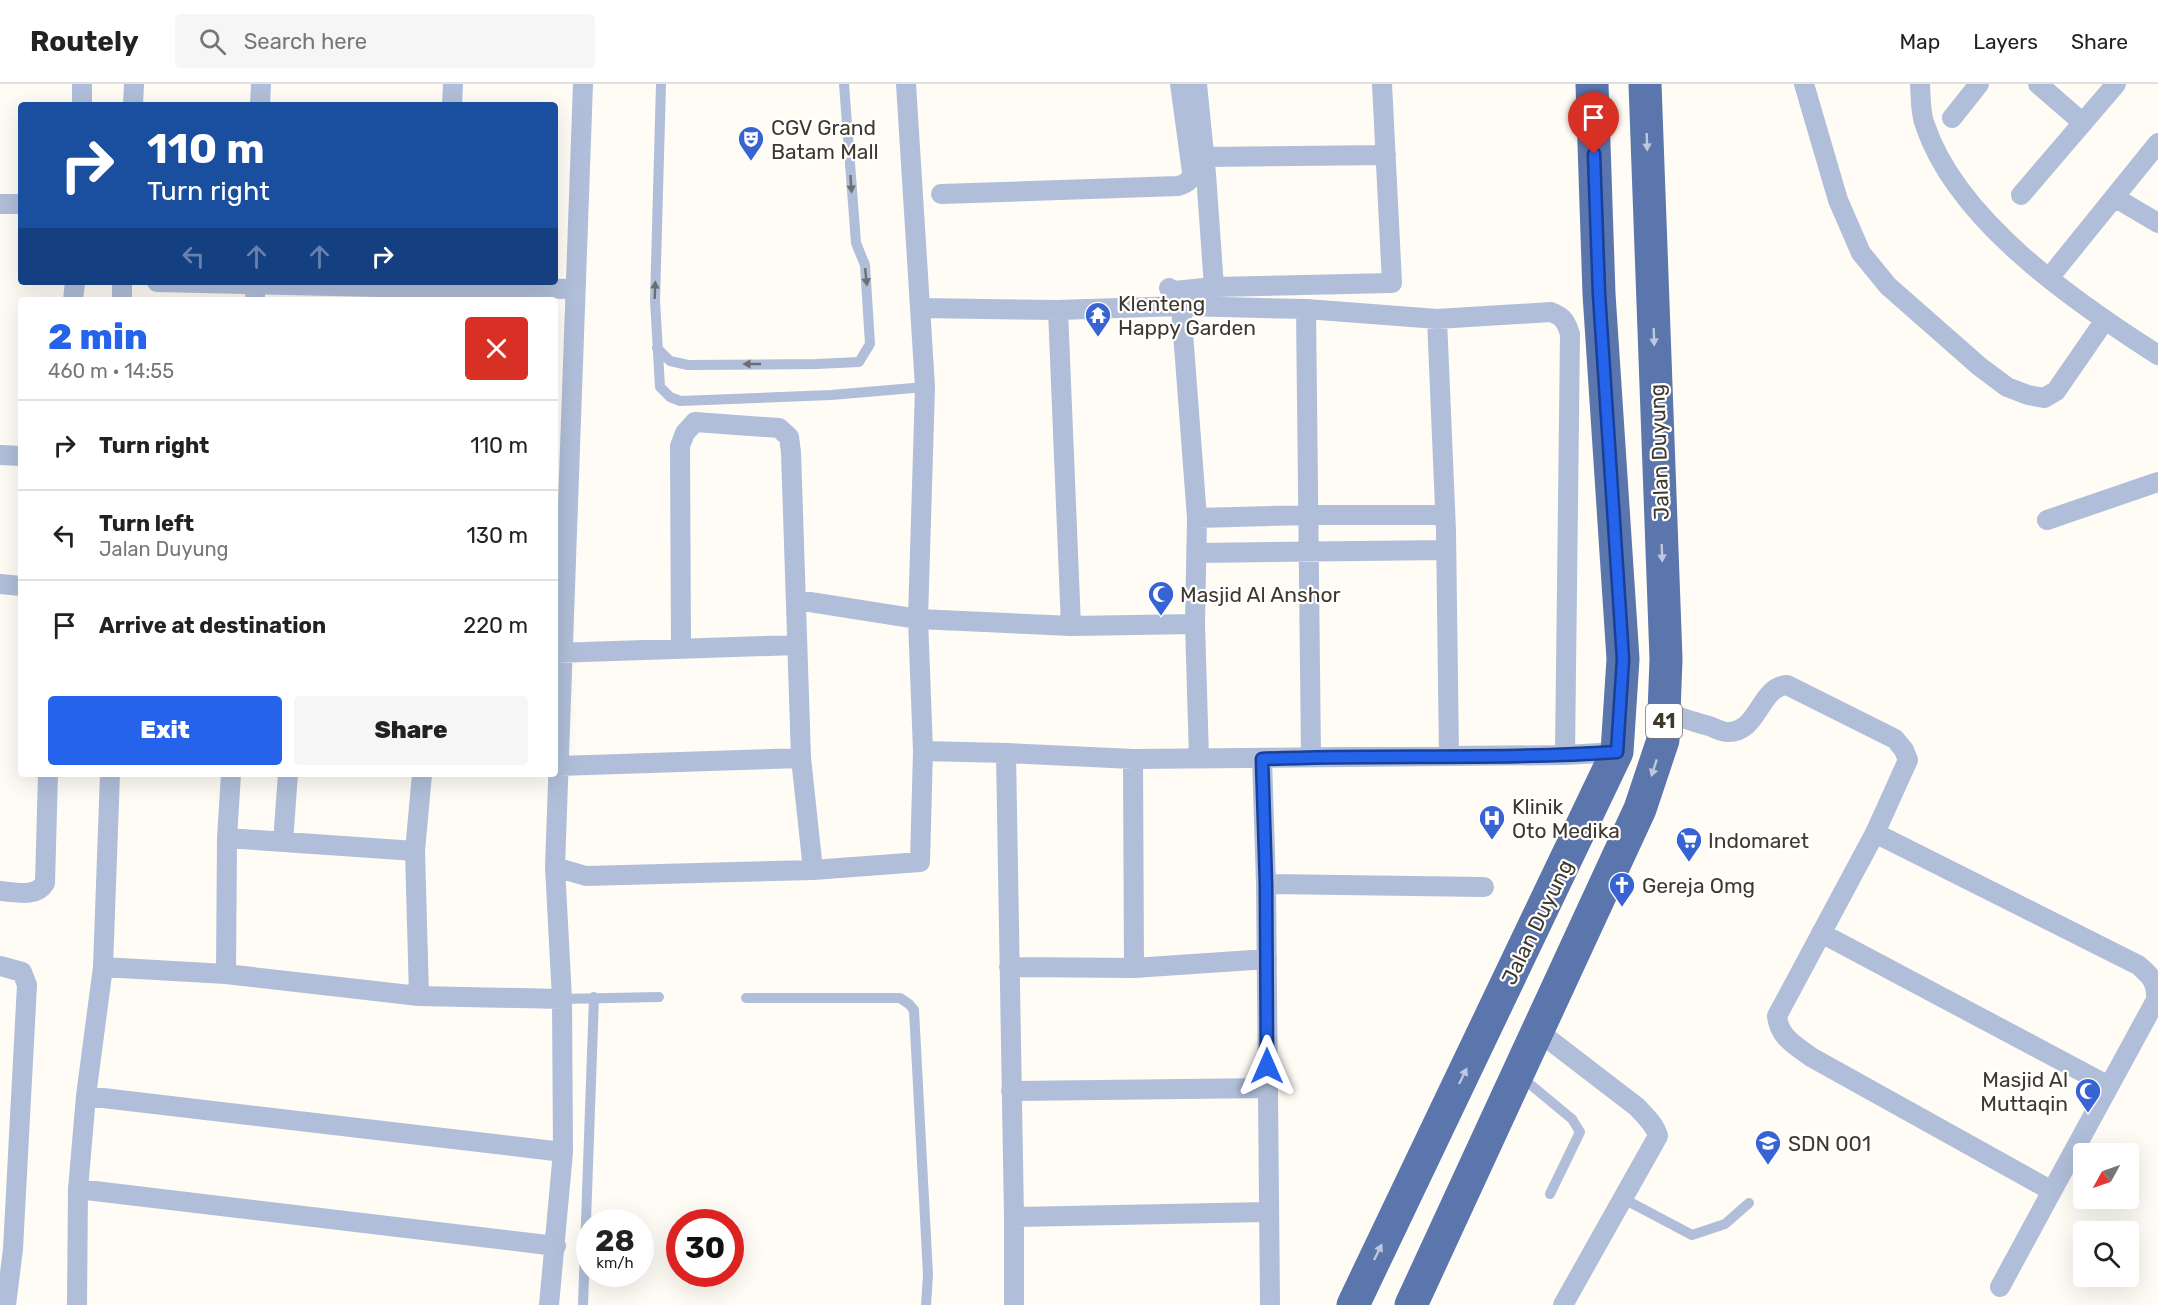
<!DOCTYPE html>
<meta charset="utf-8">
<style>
:root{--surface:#fff;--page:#f6f6f6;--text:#222;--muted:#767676;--line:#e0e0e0;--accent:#2563eb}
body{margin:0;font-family:Rubik,sans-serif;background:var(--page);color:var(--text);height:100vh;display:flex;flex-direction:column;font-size:22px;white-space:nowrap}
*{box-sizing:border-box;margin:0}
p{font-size:20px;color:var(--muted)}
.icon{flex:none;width:33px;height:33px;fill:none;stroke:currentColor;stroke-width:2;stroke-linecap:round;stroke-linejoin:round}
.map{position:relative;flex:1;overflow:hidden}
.details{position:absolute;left:18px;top:213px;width:540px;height:480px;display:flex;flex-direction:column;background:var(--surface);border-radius:6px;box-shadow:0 6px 24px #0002}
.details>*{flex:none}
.top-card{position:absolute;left:18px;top:18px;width:540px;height:183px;border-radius:6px;box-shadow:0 6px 24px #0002;background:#1a4fa0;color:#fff;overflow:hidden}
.needle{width:39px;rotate:230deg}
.tools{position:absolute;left:2073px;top:1059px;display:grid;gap:12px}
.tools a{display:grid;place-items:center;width:66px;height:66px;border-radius:6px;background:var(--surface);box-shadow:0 6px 24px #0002;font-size:30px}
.speed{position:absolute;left:576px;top:1125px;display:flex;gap:12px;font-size:30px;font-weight:700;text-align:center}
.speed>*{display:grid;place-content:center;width:78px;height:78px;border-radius:50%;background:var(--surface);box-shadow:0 6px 24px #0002;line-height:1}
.speed small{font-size:15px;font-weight:400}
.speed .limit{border:9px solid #d22;background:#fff;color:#111}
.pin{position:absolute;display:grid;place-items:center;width:51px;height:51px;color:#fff;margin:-62px -26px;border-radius:50% 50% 50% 0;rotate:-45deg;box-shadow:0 0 6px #0007}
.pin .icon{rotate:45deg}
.me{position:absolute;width:66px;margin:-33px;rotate:0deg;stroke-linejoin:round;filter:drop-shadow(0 0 4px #0008)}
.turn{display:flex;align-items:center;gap:21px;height:126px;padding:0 30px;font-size:27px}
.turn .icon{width:78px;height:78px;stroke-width:2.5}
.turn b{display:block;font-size:42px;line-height:51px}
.lanes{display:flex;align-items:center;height:57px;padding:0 30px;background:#0003;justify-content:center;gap:30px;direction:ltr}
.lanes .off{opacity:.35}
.round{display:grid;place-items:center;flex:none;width:63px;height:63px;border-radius:6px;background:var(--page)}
.summary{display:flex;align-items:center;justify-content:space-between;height:102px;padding:0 30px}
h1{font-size:36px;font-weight:800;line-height:45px;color:var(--accent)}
.primary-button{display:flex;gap:12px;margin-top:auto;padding:12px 30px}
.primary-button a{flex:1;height:69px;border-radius:6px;background:var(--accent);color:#fff;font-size:24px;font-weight:800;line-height:69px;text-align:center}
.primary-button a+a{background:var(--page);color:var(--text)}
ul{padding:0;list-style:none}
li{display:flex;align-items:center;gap:18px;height:90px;padding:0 30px;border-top:2px solid var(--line)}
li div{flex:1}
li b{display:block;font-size:22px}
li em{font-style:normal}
header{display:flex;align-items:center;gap:36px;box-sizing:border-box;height:84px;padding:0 30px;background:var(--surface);border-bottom:2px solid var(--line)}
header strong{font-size:28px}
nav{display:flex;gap:33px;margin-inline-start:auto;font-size:21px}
.search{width:420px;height:54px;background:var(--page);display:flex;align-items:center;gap:15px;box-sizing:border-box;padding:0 21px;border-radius:6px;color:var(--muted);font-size:22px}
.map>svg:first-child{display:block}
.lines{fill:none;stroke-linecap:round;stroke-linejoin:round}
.lane{stroke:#b0bed9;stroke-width:10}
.street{stroke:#b0bed9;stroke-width:20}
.highway{stroke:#5b75ad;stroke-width:33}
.oneway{fill:#bdc8de}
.oneway2{fill:#6c6e72}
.route-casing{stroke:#184099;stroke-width:15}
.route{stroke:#2563eb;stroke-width:10}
.labels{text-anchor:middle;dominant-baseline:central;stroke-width:4.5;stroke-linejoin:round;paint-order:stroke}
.shield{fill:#fff;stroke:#79746c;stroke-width:1.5}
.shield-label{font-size:20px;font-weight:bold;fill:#3f382d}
.poi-label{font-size:21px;fill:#3f382d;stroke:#fff;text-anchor:start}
.street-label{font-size:21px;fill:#3f382d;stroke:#fff}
</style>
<header>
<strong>Routely</strong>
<div class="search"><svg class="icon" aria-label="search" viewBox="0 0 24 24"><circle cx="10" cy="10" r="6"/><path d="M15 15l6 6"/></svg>Search here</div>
<nav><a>Map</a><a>Layers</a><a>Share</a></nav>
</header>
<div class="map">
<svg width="2158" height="1221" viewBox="0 0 2158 1221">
<rect width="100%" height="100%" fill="#fffbf5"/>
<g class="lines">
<path class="lane" d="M661 0 655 216 660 303 670 313 680 317 831 311 925 303
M657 264 670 277 688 281 816 280 859 278 870 260 865 181 856 159 844 0
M746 914H900L909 920 914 926 928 1191 926 1221
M562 915 659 913
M1520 992 1572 1035 1580 1048 1550 1110
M1622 1114 1692 1151 1725 1140 1749 1119
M583 1221 594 913"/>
<path class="street" d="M1197 0 1206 90 1214 203
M1804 0 1838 116 1861 169 1888 202 1979 282 2007 303 2028 311 2044 314 2056 307 2105 236
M1920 0C1921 13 1920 29 1925 41 1957 137 2075 218 2158 271
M2038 0 2083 39
M82 21V0
M133 21 134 0
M260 21 261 0
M452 21 453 0
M1952 34 1979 0
M1204 73 1386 71
M941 110 1178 102C1187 99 1191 97 1192 88L1180 0
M2021 111 2116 0
M2114 113 2158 139
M0 120H21
M2049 194 2158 59
M157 198 377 203 575 205
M1169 204 1174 207 1214 203 1392 199 1382 0
M73 216 75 198
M122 216V198
M255 216V198
M1181 222 1197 434 1195 540 1199 674
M920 224 1058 226 1181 222 1306 225 1437 235 1551 228C1564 233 1566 238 1570 250L1565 671
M1306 225 1311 673
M1058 226 1071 542
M1437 235 1446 447 1449 672
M0 371 21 372
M1197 434 1308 431H1445
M2047 436 2158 398
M1197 469 1446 466
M0 500 21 502
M797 516 918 535 1071 542 1195 540
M681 564 680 362 685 349 695 338 779 344 789 353 791 368 801 674 813 786
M555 569 796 561
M1664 628C1679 633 1694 638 1709 642 1715 644 1722 648 1727 648 1759 649 1759 603 1787 601L1895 655 1904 666 1908 676 1875 749 1777 932C1779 953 1795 961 1811 973L2052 1107 2000 1203
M923 667 1006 669 1133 675 1565 671 1617 668
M1006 669 1014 1133V1221
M1133 675 1134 884
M1262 675 1266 800 1270 1221
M558 682 801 674
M1875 749 2138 881C2151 892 2157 898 2156 916L2052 1107
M227 754 415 767
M283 758 288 690
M555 783 586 792 813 786 920 778 923 667 918 535 925 303 906 0
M1266 800 1484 803
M0 807C15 808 36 814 45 799L48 690
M1821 849 2109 1002
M0 882 22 888 27 901 13 1165 6 1221
M103 883 226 890 419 912 562 915
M1009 883 1134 884 1267 875
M226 890 227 754 231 690
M419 912 415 767 422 690
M1538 947 1637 1023C1645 1032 1655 1040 1658 1052L1563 1221
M1011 1007 1267 1004
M86 1012 563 1068
M78 1105 556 1162
M1014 1133 1268 1128
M77 1221 78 1105 86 1012 103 883 110 690
M549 1221 563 1068 562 915 555 783 583 0"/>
<path class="highway" d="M1353 1221 1617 668 1623 575 1599 210 1592 0
M1411 1221 1640 725 1663 656 1666 575 1645 0"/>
</g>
<defs><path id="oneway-solid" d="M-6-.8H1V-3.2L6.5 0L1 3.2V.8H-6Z" transform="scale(1.5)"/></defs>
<g class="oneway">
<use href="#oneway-solid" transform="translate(1647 58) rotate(88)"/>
<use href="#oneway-solid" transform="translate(1654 253) rotate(88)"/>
<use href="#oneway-solid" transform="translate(1662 469) rotate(88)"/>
<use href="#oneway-solid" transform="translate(1654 684) rotate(108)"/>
<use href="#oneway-solid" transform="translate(1463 992) rotate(-64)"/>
<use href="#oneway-solid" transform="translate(1378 1168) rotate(-64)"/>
</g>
<g class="oneway2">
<use href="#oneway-solid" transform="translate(851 100) rotate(86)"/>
<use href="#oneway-solid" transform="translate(866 193) rotate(84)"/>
<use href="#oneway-solid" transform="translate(655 206) rotate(-88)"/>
<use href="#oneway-solid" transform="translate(752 280) rotate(-180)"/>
</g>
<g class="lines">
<g class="route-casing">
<path id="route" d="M1267 982 1266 800 1262 675C1380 670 1499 676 1617 668L1623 575 1599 210 1594 70"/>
</g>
<use href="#route" class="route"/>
</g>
<defs>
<g id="theatre-pin" transform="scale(1.35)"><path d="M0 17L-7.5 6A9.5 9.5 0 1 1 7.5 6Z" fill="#3763d3" stroke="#fff"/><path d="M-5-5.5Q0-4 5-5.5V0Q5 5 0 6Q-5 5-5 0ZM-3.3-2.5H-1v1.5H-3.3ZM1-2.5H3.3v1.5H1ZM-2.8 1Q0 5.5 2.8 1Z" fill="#fff"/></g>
<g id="temple-pin" transform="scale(1.35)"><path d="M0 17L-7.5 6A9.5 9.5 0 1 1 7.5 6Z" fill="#3763d3" stroke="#fff"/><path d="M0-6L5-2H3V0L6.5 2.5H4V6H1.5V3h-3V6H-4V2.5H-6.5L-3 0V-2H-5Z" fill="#fff"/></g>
<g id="mosque-pin" transform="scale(1.35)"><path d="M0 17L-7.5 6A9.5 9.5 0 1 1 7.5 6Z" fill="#3763d3" stroke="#fff"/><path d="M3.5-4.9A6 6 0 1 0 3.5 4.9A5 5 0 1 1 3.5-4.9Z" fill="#fff"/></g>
<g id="hospital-pin" transform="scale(1.35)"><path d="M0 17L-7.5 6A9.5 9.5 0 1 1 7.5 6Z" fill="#3763d3" stroke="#fff"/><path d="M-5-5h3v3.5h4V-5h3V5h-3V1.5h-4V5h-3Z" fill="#fff"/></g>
<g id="supermarket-pin" transform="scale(1.35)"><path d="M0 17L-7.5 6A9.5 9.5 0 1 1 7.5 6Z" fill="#3763d3" stroke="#fff"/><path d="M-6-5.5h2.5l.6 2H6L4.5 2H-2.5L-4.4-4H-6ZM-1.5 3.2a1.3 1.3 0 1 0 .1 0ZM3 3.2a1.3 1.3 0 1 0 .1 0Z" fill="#fff"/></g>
<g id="church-pin" transform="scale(1.35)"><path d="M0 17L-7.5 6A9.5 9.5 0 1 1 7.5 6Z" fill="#3763d3" stroke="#fff"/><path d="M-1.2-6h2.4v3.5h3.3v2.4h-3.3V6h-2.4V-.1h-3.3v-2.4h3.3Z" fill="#fff"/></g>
<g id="school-pin" transform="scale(1.35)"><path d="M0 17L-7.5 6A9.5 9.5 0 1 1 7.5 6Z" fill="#3763d3" stroke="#fff"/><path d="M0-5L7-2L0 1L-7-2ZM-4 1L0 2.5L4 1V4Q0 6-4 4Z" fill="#fff"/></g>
</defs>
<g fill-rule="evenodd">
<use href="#theatre-pin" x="751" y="55"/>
<use href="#temple-pin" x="1098" y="231"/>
<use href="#mosque-pin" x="1161" y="510"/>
<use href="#hospital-pin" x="1492" y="734"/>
<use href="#supermarket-pin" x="1689" y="756"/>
<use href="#church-pin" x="1622" y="801"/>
<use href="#mosque-pin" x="2088" y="1007"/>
<use href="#school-pin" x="1768" y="1059"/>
</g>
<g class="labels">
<rect class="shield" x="1646" y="620" width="36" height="34" rx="4.5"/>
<g class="shield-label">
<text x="1664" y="637">41</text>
</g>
<g class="poi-label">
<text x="771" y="43">CGV Grand<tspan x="771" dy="24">Batam Mall</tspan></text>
<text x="1118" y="219">Klenteng<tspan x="1118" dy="24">Happy Garden</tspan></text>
<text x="1180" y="510">Masjid Al Anshor</text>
<text x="1512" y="722">Klinik<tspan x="1512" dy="24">Oto Medika</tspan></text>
<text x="1708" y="756">Indomaret</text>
<text x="1642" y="801">Gereja Omg</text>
<text x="2068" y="995" text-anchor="end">Masjid Al<tspan x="2068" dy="24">Muttaqin</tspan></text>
<text x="1788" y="1059">SDN 001</text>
</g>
<g class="street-label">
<text transform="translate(1659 368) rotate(-92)">Jalan Duyung</text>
<text transform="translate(1537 838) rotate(-64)">Jalan Duyung</text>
</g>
</g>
</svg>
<div class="tools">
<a><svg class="needle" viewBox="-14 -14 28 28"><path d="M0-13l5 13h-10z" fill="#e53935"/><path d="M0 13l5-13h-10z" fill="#767676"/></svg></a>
<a><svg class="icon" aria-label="search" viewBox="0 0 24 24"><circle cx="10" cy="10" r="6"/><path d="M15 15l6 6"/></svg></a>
</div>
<div class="speed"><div>28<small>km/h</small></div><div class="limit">30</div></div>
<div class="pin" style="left:1594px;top:70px;background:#d93025"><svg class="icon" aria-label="arrive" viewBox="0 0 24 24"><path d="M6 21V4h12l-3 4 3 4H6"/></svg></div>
<svg class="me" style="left:1267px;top:982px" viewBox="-20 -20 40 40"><path d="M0-17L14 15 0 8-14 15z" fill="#2563eb" stroke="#fff" stroke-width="4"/></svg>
<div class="top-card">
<div class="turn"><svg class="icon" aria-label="right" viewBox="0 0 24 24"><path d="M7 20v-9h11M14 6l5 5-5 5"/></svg><div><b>110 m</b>Turn right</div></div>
<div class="lanes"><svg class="icon off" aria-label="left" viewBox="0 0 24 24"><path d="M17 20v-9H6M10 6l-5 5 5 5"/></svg><svg class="icon off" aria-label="ahead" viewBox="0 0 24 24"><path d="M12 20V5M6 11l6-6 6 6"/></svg><svg class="icon off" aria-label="ahead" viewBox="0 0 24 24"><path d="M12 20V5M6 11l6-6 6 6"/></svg><svg class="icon" aria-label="right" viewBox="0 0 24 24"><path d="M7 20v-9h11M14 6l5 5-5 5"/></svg></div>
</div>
<section class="details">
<div class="summary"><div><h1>2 min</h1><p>460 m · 14:55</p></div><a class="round" style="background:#d93025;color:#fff"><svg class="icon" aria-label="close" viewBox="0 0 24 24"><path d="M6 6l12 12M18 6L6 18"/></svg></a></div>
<ul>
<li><svg class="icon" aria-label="right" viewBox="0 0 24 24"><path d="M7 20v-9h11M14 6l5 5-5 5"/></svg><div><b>Turn right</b></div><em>110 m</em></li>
<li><svg class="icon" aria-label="left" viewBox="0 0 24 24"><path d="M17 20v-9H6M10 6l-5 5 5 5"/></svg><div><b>Turn left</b><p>Jalan Duyung</p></div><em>130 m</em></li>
<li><svg class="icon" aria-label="arrive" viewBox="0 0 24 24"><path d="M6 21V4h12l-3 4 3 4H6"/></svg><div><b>Arrive at destination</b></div><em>220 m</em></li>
</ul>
<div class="primary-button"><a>Exit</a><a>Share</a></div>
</section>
</div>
